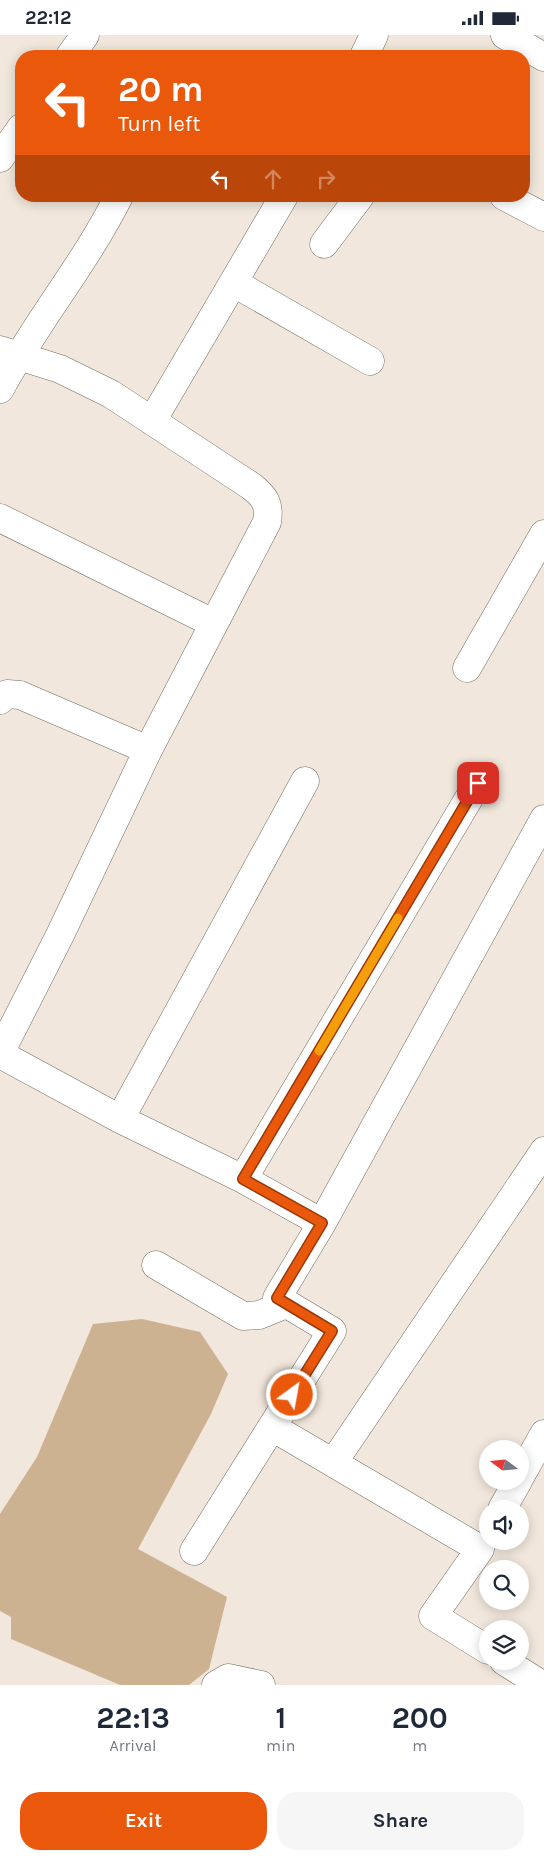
<!DOCTYPE html>
<style>
:root{--surface:#fff;--page:#f6f6f7;--text:#1f2937;--muted:#747a83;--accent:#ea580c}
body{margin:0;font-family:Karla,sans-serif;background:var(--page);color:var(--text);height:100vh;display:flex;flex-direction:column;font-size:19px;white-space:nowrap}
*{box-sizing:border-box;margin:0}
p{font-size:16px;color:var(--muted)}
.icon{flex:none;width:28px;height:28px;fill:none;stroke:currentColor;stroke-width:2;stroke-linecap:round;stroke-linejoin:round}
.map{position:relative;height:1650px;overflow:hidden}
.sheet{display:flex;flex-direction:column;background:var(--surface);flex:1}
.sheet>*{flex:none}
.banner{position:absolute;left:15px;top:15px;width:515px;height:152px;border-radius:20px;box-shadow:0 2px 12px #0003;background:#ea580c;color:#fff;overflow:hidden}
.needle{width:32px;rotate:286deg}
.fabs{position:absolute;left:479px;top:1405px;display:grid;gap:10px}
.fabs a{display:grid;place-items:center;width:50px;height:50px;border-radius:50%;background:var(--surface);box-shadow:0 2px 12px #0003;font-size:25px}
.pin{position:absolute;display:grid;place-items:center;width:42px;height:42px;color:#fff;margin:-21px;border-radius:10px;box-shadow:0 2px 8px #0006}
.me{position:absolute;width:55px;margin:-28px;rotate:32deg;stroke-linejoin:round;filter:drop-shadow(0 0 4px #0008)}
.turn{display:flex;align-items:center;gap:18px;height:105px;padding:0 20px;font-size:22px}
.turn .icon{width:65px;height:65px;stroke-width:2.5}
.turn b{display:block;font-size:35px;line-height:42px}
.lanes{display:flex;align-items:center;height:48px;padding:0 20px;background:#0003;justify-content:center;gap:25px;direction:ltr}
.lanes .off{opacity:.35}
.eta{display:flex;justify-content:space-evenly;align-items:center;height:85px;text-align:center}
.eta b{font-size:30px;font-weight:700;line-height:35px}
.action{display:flex;gap:10px;margin-top:auto;padding:10px 20px}
.action a{flex:1;height:58px;border-radius:20px;background:var(--accent);color:#fff;font-size:20px;font-weight:700;line-height:58px;text-align:center}
.action a+a{background:var(--page);color:var(--text)}
.status{display:flex;justify-content:space-between;align-items:center;height:35px;padding:0 25px;background:var(--surface);direction:ltr}
.status svg{height:14px;fill:currentColor}
.map>svg:first-child{display:block}
.water{fill:#cdb292}
.lines{fill:none;stroke-linecap:round;stroke-linejoin:round}
.minor-casing{stroke:#746c62;stroke-width:29}
.minor{stroke:#fff;stroke-width:28}
.route-casing{stroke:#983908;stroke-width:12}
.route{stroke:#ea580c;stroke-width:9}
.slow{stroke:#f59e0b;stroke-width:9}
</style>
<div class="status"><b>22:12</b><svg viewBox="0 0 49 12"><path d="M0 12V9h3v3zM5 12V6h3v6zM10 12V3h3v9zM15 12V0h3v12zM26 1h20v11H26zM47 4h2v5h-2z"/></svg></div>
<div class="map">
<svg width="544" height="1650" viewBox="0 0 544 1650">
<rect width="100%" height="100%" fill="#f1e7dc"/>
<path class="water" d="M142 1284 200 1297 228 1339 211 1379 138 1514 227 1562 209 1634 189 1650H120L11 1604V1582L0 1576V1479L37 1422 93 1289Z"/>
<g class="lines">
<g class="minor-casing">
<path id="minor" d="M505 0 544 22
M70 21 85 0
M364 21 374 0
M0 123 21 93
M504 161 544 182
M324 209 360 161
M234 248 370 326
M0 315 60 334 111 359 251 451C265 462 270 469 267 487L148 715 60 900 0 1018
M0 354C36 287 85 229 119 161
M152 386 284 161
M0 483 213 588
M467 633 544 499
M0 665 7 659 20 660 148 715
M0 1019 120 1084 243 1144 322 1188 277 1263 332 1296 194 1516
M120 1084 305 746
M243 1144 478 748
M322 1188 544 784
M156 1230 243 1281 259 1280 286 1269
M272 1392 480 1514 433 1581 488 1615
M333 1428 544 1116
M520 1442 544 1399
M502 1474 518 1446
M504 1626 542 1650
M216 1650 228 1643 261 1650"/>
</g>
<use href="#minor" class="minor"/>
</g>
<g class="lines">
<g class="route-casing">
<path id="route" d="M292 1360 332 1296 277 1263 322 1188 243 1144 478 748"/>
</g>
<use href="#route" class="route"/>
<path class="slow" d="M319 1016 398 883"/>
</g>
</svg>
<div class="fabs">
<a><svg class="needle" viewBox="-14 -14 28 28"><path d="M0-13l5 13h-10z" fill="#e53935"/><path d="M0 13l5-13h-10z" fill="#747a83"/></svg></a>
<a><svg class="icon" aria-label="sound" viewBox="0 0 24 24"><path d="M4 9h4l5-4v14l-5-4H4zM17 9q2 3 0 6"/></svg></a>
<a><svg class="icon" aria-label="search" viewBox="0 0 24 24"><circle cx="10" cy="10" r="6"/><path d="M15 15l6 6"/></svg></a>
<a><svg class="icon" aria-label="layers" viewBox="0 0 24 24"><path d="M12 4l9 5-9 5-9-5zM3 14l9 5 9-5"/></svg></a>
</div>
<div class="pin" style="left:478px;top:748px;background:#d93025"><svg class="icon" aria-label="arrive" viewBox="0 0 24 24"><path d="M6 21V4h12l-3 4 3 4H6"/></svg></div>
<svg class="me" style="left:292px;top:1360px" viewBox="-20 -20 40 40"><circle r="17" fill="#ea580c" stroke="#fff" stroke-width="3"/><path d="M0-11L8 9 0 5-8 9z" fill="#fff"/></svg>
<div class="banner">
<div class="turn"><svg class="icon" aria-label="left" viewBox="0 0 24 24"><path d="M17 20v-9H6M10 6l-5 5 5 5"/></svg><div><b>20 m</b>Turn left</div></div>
<div class="lanes"><svg class="icon" aria-label="left" viewBox="0 0 24 24"><path d="M17 20v-9H6M10 6l-5 5 5 5"/></svg><svg class="icon off" aria-label="ahead" viewBox="0 0 24 24"><path d="M12 20V5M6 11l6-6 6 6"/></svg><svg class="icon off" aria-label="right" viewBox="0 0 24 24"><path d="M7 20v-9h11M14 6l5 5-5 5"/></svg></div>
</div>
</div>
<section class="sheet">
<div class="eta">
<div><b>22:13</b><p>Arrival</p></div>
<div><b>1</b><p>min</p></div>
<div><b>200</b><p>m</p></div>
</div>
<div class="action"><a>Exit</a><a>Share</a></div>
</section>
